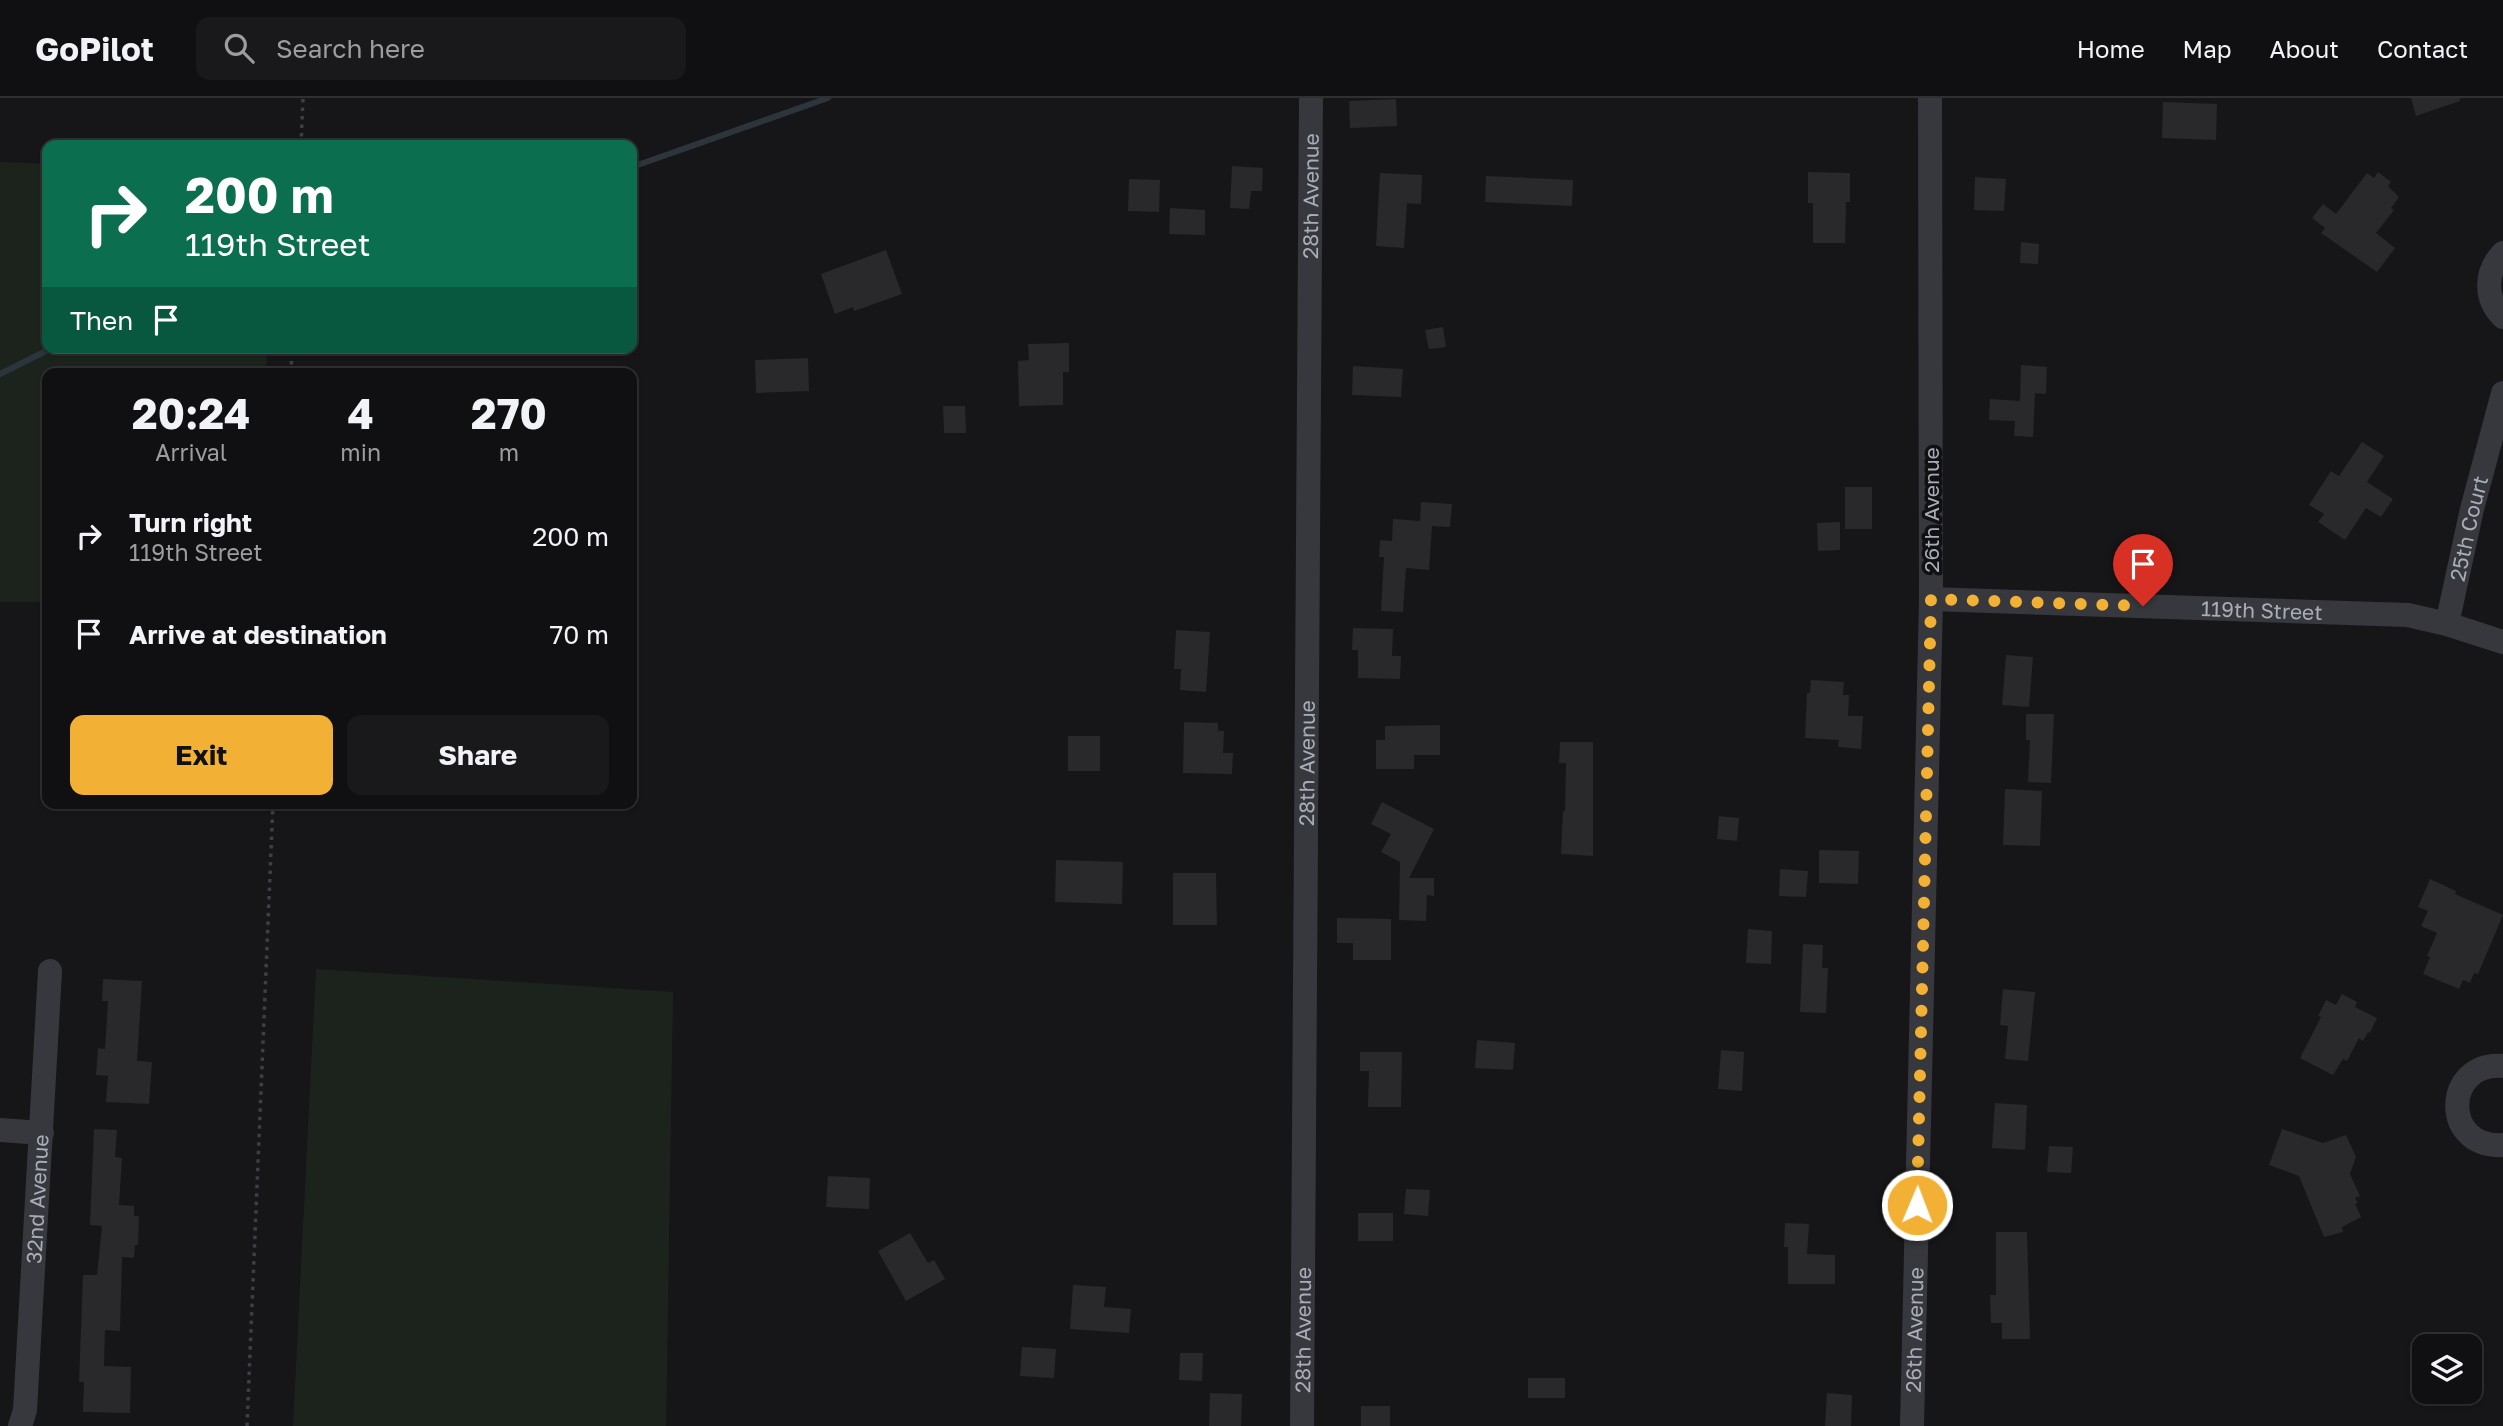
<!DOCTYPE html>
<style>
:root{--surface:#101012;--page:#19191b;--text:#f1f3f6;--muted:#9c9d9f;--line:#303032;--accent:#f2b134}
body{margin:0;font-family:"Golos Text",sans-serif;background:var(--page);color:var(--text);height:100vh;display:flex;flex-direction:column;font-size:26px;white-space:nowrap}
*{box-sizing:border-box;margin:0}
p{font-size:23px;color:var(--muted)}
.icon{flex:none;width:38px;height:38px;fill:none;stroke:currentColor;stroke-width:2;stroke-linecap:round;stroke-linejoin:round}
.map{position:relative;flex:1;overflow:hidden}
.sheet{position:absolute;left:42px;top:270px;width:595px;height:441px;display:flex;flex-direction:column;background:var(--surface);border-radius:14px;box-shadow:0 2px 5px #0004,0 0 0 2px var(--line)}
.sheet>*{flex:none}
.banner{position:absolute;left:42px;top:42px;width:595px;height:214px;border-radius:14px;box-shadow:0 2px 5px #0004,0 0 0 2px var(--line);background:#0b6e4f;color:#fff;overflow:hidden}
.buttons{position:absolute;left:2412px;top:1236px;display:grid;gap:14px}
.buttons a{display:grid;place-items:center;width:70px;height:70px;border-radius:14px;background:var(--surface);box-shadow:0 2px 5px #0004,0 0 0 2px var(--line);font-size:35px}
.pin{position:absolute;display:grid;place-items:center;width:60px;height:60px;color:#fff;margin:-72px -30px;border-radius:50% 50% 50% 0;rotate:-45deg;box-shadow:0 0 7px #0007}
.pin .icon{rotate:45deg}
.me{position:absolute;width:77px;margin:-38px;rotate:1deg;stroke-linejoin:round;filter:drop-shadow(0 0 5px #0008)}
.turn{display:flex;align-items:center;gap:24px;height:147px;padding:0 28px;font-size:32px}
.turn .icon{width:91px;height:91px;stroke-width:2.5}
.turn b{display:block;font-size:49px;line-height:60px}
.then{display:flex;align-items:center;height:66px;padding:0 28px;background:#0003;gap:14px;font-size:26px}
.eta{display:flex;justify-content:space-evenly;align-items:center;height:119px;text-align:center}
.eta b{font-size:42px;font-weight:700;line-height:49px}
.primary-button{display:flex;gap:14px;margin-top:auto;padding:14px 28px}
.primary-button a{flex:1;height:80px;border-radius:14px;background:var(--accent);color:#111;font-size:28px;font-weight:700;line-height:80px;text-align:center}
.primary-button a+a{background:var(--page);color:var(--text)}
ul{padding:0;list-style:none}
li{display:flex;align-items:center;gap:21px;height:98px;padding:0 28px}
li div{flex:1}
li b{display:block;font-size:26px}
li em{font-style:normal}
header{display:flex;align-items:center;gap:42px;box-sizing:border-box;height:98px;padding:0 35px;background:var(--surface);border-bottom:2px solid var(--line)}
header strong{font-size:33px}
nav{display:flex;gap:38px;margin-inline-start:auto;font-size:24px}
.search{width:490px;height:63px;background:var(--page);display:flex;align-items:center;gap:18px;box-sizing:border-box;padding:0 24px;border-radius:14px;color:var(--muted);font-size:26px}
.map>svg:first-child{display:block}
.green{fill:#1c231d}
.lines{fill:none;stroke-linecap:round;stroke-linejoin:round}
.stream{stroke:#2c353c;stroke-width:6}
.building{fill:#29292c}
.path{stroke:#3d3f44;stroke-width:3.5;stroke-dasharray:3.5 5;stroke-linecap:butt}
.street{stroke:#37383d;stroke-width:24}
.route{stroke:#f2b134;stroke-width:12;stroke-dasharray:0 21.6}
.labels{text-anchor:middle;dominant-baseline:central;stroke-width:7;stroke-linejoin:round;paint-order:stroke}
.street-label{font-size:21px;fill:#a8adb8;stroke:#111113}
</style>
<header>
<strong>GoPilot</strong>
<div class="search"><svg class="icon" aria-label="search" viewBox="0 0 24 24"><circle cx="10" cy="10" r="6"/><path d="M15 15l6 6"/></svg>Search here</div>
<nav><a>Home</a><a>Map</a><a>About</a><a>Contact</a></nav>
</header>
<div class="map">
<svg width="2503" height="1328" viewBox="0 0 2503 1328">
<rect width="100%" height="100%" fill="#161618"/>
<path class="green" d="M0 64 47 66V250H267L266 275H47V504H0Z
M316 871 673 894 666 1328H293Z"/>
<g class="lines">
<path class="stream" d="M632 69 828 0
M0 276 52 250"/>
</g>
<path class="building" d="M2411 0H2460V3L2416 18Z
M1396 1 1397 28 1350 30 1349 3Z
M2163 4 2217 6 2216 42 2162 40Z
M1232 68 1263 70 1262 93H1251L1249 111 1230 110Z
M1808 74 1850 75V104H1846L1845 145H1813V105H1808Z
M2378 74 2391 84 2388 88 2399 99 2391 110 2394 112 2376 135 2395 150 2377 174 2321 135 2325 130 2312 120 2323 106 2336 116 2367 75 2374 80Z
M1380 75 1422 77 1421 106 1407 105 1404 150 1376 148Z
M1486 78 1573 82 1572 108 1485 104Z
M1975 79 2006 81 2004 113 1974 112Z
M1129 81 1160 82 1159 114 1128 113Z
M1170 110 1205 112V137L1169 136Z
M2021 144 2039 146 2038 166 2020 165Z
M886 152 902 196 854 213 853 209 835 216 821 176Z
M1443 229 1446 249 1429 251 1425 232Z
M1069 245V274H1063V307L1019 308 1018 263 1029 262 1028 246Z
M808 260 809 293 756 295 755 262Z
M2021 267 2047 269 2046 296 2035 295 2033 339 2014 338 2015 323 1989 322 1990 301 2020 303Z
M1353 268 1403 271 1401 299 1352 297Z
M943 308H965L966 335H944Z
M2362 344 2384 358 2367 384 2393 401 2381 419 2366 410 2345 442 2318 424 2324 416 2309 407 2331 373 2339 378Z
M1845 389H1872V431H1845Z
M1421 404 1452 406 1450 429 1432 428 1429 472 1406 470 1403 514 1381 513 1384 459H1379L1380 442 1392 443 1393 421 1420 423Z
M1840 424V452L1818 453 1817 425Z
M1353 530 1393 531 1392 558H1401L1400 581 1358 580V552H1352Z
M1176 532 1210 534 1206 594 1180 592 1181 571H1174Z
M2006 557 2033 559 2029 609 2002 607Z
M1811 582 1844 584 1843 597H1849L1848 618H1863L1861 651 1838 649 1839 642 1805 640 1807 595H1810Z
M2026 616H2054L2051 685 2028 684 2030 642H2026Z
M1184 624 1218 625V633H1224L1223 655H1233L1232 676 1183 675Z
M1440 627V657H1414V671H1376V642H1385V628Z
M1068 638H1100V673H1068Z
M1560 644H1593V758L1561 756 1563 713H1565L1566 665H1559Z
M2005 691 2042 693 2040 748 2003 747Z
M1382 704 1434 731 1409 780H1434V798L1427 797 1426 823 1399 822 1400 764 1381 754 1391 736 1371 726Z
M1719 718 1739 720 1737 743 1717 741Z
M1819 752 1859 753 1858 786 1819 785Z
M1056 762 1123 764 1122 806 1055 804Z
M1780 771 1808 773 1806 799 1779 798Z
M1173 775H1216L1217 827H1173Z
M2430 781 2456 793 2455 796 2503 817 2478 876 2474 875 2470 885 2463 882 2459 891 2423 876 2430 859 2427 858 2437 835 2421 828 2428 813 2418 809Z
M1337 820 1391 821V862H1353V845H1337Z
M1748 831 1772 833 1771 866 1746 865Z
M1803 846 1823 847 1822 870H1828L1826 915 1800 914Z
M103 881 142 883 137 963 152 964 149 1006 106 1004 108 978 96 977 98 950 105 951 108 903H102Z
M2003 891 2035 894 2028 963 2005 961 2008 928 2000 927Z
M2342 896 2357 904 2355 909 2377 920 2370 935 2368 934 2363 943 2359 940 2347 963 2343 961 2333 977 2300 960 2321 919 2318 918 2326 902 2336 907Z
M1477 942 1515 945 1513 972 1475 970Z
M1721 952 1744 954 1742 993 1718 991Z
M1360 954H1402L1401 1009H1368L1369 973H1360Z
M1995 1005 2027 1007 2025 1052 1992 1050Z
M94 1031 117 1032 115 1059 122 1060 119 1107 134 1108V1118H139L138 1147H135L134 1160 122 1159 120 1233 105 1232 104 1268 131 1269 130 1315 83 1314 84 1284H79L83 1177H97L102 1128 90 1127Z
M2282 1031 2323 1045 2346 1037 2356 1059 2350 1076 2360 1098 2355 1100 2358 1105 2355 1106 2361 1119 2342 1129 2343 1134 2324 1139 2299 1078 2269 1067Z
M2049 1048 2073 1049 2071 1075 2047 1074Z
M828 1078 870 1080 869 1111 826 1109Z
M1406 1091 1430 1092 1428 1118 1404 1116Z
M1358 1115H1393V1143H1358Z
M1785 1125 1809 1126 1807 1156 1835 1157V1186H1788V1149H1784Z
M1996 1134H2027L2030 1241H2002V1225H1991L1990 1197H1996Z
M910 1135 928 1165 934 1162 945 1181 906 1203 878 1153Z
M1073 1187 1106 1189 1104 1209 1131 1211 1129 1235 1070 1231Z
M1022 1249 1056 1251 1054 1280 1020 1278Z
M1180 1255H1203L1202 1283 1179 1282Z
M1528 1280H1565V1300H1528Z
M1210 1295 1242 1296 1241 1328H1209Z
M1827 1295 1852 1297 1851 1328H1825Z
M1361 1308H1390V1328H1361Z"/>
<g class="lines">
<path class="path" d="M301 47 303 0
M291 275 292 250
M247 1328 273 705"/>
<g class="street">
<path d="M2503 155C2485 174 2484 200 2503 219"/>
<path id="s1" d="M1931 501 2408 517 2447 526 2503 544"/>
<path id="s2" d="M2447 526 2472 411 2503 295"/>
<path d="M2503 968C2443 963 2441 1051 2503 1047"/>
<path d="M0 1032 42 1035"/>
<path id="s3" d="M20 1328 25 1312 50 873"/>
<path id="s4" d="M1302 1328 1311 0"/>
<path id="s5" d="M1912 1328 1931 501 1930 0"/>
</g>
</g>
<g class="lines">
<path class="route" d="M1917 1107 1931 501 2143 508"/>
</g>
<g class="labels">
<g class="street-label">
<text stroke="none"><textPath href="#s4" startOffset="1230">28th Avenue</textPath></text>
<text transform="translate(1931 412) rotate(-90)">26th Avenue</text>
<text stroke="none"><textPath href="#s2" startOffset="98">25th Court</textPath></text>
<text stroke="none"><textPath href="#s1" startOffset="331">119th Street</textPath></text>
<text stroke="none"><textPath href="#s4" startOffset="663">28th Avenue</textPath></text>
<text stroke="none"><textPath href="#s3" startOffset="228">32nd Avenue</textPath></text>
<text stroke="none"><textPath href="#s4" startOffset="96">28th Avenue</textPath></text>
<text stroke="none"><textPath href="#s5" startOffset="96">26th Avenue</textPath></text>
</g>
</g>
</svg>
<div class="buttons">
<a><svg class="icon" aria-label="layers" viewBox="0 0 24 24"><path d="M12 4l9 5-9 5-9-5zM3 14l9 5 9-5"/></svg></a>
</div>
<div class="pin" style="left:2143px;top:508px;background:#d93025"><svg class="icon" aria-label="arrive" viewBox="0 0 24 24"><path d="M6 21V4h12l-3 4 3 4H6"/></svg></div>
<svg class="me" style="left:1917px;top:1107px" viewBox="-20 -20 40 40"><circle r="17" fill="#f2b134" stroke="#fff" stroke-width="3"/><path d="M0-11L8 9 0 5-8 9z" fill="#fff"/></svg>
<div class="banner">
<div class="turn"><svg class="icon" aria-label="right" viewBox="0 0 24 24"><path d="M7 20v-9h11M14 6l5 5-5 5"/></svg><div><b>200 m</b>119th Street</div></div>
<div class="then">Then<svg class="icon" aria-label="arrive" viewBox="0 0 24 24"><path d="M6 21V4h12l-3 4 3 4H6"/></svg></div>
</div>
<section class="sheet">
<div class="eta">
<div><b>20:24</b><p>Arrival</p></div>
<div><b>4</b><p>min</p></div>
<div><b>270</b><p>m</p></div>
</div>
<ul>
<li><svg class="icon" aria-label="right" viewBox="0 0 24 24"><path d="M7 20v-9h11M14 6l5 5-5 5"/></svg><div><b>Turn right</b><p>119th Street</p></div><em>200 m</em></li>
<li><svg class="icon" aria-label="arrive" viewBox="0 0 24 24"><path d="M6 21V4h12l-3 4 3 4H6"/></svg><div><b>Arrive at destination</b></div><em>70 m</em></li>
</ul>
<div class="primary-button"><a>Exit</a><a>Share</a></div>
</section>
</div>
